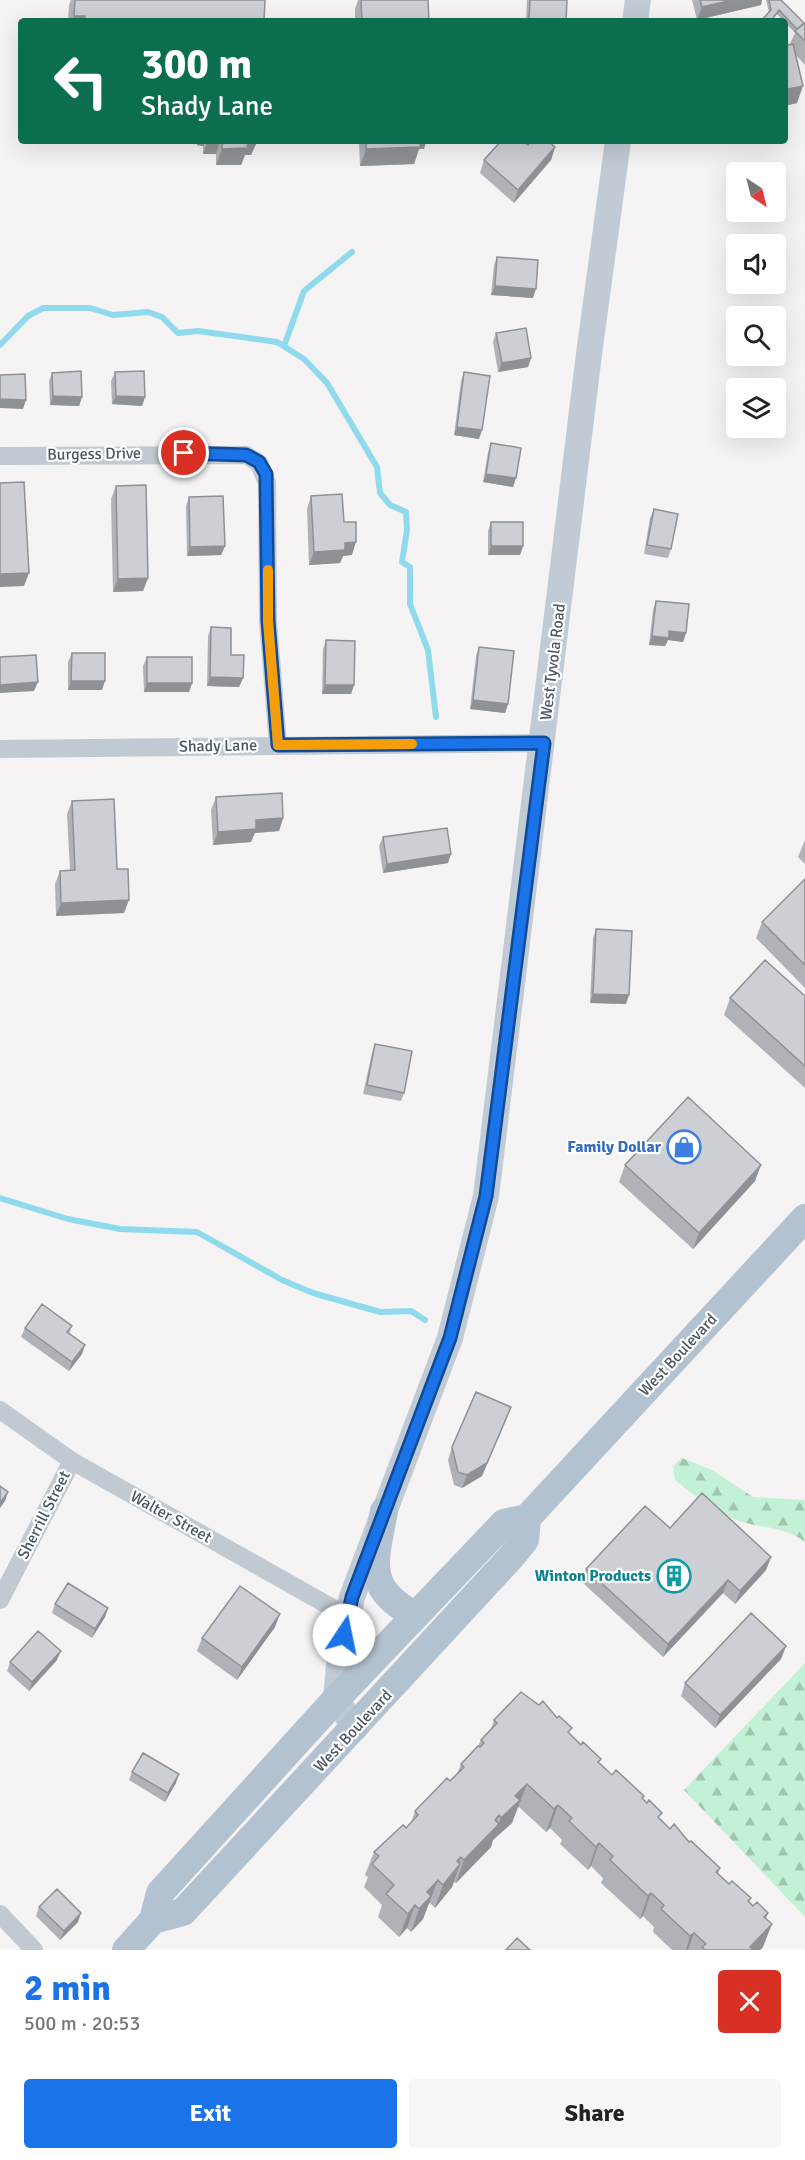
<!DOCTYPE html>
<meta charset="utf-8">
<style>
:root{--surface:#fff;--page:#f6f6f6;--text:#222;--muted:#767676;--accent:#1a73e8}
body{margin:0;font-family:Signika,sans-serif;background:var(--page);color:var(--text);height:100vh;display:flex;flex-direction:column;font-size:22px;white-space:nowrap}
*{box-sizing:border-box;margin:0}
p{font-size:20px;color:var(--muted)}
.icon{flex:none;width:33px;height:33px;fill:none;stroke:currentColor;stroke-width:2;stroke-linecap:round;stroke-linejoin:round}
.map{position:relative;height:1950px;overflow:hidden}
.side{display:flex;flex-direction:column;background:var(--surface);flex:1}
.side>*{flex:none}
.hud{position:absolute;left:18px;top:18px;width:770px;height:126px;border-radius:6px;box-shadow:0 6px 24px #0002;background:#0b6e4f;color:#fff;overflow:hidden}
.needle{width:39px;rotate:145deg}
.tools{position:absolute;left:726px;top:162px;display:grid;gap:12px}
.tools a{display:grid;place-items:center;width:60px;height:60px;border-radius:6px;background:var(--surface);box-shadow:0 6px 24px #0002;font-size:30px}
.pin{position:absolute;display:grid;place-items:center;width:51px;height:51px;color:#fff;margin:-26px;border:3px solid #fff;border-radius:50%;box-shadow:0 2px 6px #0007}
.me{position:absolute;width:66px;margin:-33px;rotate:11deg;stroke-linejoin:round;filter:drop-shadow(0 0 4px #0008)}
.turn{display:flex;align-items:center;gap:21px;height:126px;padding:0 24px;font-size:27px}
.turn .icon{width:78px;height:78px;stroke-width:2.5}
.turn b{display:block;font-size:42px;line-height:51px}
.round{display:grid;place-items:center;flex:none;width:63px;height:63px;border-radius:6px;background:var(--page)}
.head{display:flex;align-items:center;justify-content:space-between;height:102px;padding:0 24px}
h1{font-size:36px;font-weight:700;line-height:45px;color:var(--accent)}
.button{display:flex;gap:12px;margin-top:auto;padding:12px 24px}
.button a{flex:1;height:69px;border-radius:6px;background:var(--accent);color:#fff;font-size:24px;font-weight:700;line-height:69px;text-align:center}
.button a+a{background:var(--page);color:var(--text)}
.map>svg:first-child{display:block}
.forest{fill:url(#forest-firs)}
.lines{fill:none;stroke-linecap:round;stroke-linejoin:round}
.stream{stroke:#90daee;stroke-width:6}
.street{stroke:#c1cad2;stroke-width:18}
.secondary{stroke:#c1cbd6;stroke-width:26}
.primary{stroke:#b3c2d1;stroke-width:28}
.wall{fill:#b0b2b7}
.shaded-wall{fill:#909195}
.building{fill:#cdcfd5;stroke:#909195;stroke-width:1.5}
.route-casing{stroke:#114b97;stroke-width:15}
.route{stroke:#1a73e8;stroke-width:10}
.slow{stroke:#f59e0b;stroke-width:10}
.labels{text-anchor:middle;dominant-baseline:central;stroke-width:4.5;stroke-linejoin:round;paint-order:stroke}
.street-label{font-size:16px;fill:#4a5661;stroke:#fff}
.shop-label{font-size:16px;font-weight:bold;fill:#366cbe;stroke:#fff;text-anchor:end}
.culture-label{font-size:16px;font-weight:bold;fill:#0d838f;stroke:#fff;text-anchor:end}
</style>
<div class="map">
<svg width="805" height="1950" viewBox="0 0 805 1950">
<defs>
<pattern id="forest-firs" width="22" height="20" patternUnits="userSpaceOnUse" patternTransform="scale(1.5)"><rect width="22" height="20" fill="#c3f1d5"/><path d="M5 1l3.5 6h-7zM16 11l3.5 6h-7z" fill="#a0c6b0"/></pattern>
</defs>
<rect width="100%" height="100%" fill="#f5f3f3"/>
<path class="forest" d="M682 1458 712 1470 753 1497 805 1500V1542C783 1525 758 1529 734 1519 714 1511 692 1494 675 1480L673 1466Z
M805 1663V1917L684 1790Z"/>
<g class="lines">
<path class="stream" d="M0 345 28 316 43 308H90L113 315 148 312 162 317 178 333 198 331 277 342 304 359 327 383 377 467 380 493 390 505 406 512 407 530 402 562 410 567V604L428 650 436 717
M284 346 304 291 352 252
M0 1198 68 1219 120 1229 197 1232 282 1280 313 1293 380 1312 411 1311 425 1320"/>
<path class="street" d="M0 456 246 455 259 463 267 483 268 621 278 745
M0 749 544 743
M0 1410 72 1461 347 1616
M0 1600 72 1461
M0 1914 34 1950"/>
<path class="secondary" d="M635 21 638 0
M355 1728 336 1699 340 1655 352 1597 450 1338 486 1196 589 354 618 141"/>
<path class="primary" d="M384 1511C375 1560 363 1589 415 1615
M153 1920 183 1912 512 1556 525 1540 527 1518
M126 1950 153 1920 160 1893 336 1699 504 1523 527 1518 805 1218"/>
</g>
<path class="wall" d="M71 0H265L264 21H68L69 5Z
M358 0H428L429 21H355V9Z
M527 0H567L566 21H526Z
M692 0H762L761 5 697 20Z
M766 0H781L804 23H805V65L796 55 797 103 784 106V46L790 44 795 33 778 15 769 12Z
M197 141H261L260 144H256L251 155H245L241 165H216V154H203V146L197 145Z
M359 141H426L424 149H419L414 164 360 166Z
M528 145 555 147 551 160 514 203 480 173 484 160Z
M497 257 533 298 491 295 494 265Z
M496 333 531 358 528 367 498 372 493 342Z
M115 372 145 397 142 406 112 404 111 381Z
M464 372 479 439 454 435 461 381Z
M52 373 82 397 79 406 50 405 49 381Z
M491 443 513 487 483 482 488 452Z
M116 486 148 578 143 591 113 592 111 499Z
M311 496 344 522 352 555 343 556 340 563 309 565 307 509Z
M189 497 225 546 221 555 187 556 186 506Z
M654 509 671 549 668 558 644 554 650 518Z
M491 522 523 546 520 555H488V531Z
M656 601 686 633 683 642 668 640 665 646 649 645 653 610Z
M211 627 231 655 243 678 239 687 207 686 208 636Z
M326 640 354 685 351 694H322L323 649Z
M479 647 508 704 505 713 470 709 476 656Z
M72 653 102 690H68V662Z
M147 657 192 683 189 692H144L143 666Z
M216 797 283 818 279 831 255 833 251 842 213 845 211 810Z
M72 801 117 869 124 913 56 916 55 884 60 871 70 870 67 814Z
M383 837 448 863 383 873 379 846Z
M805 840V864L798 857Z
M805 880V988L756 938 762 922Z
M596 929 626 1004 590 1003 593 938Z
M805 996V1088L724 1015 730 998Z
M375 1044 404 1093 401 1101 363 1094 372 1053Z
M625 1165 755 1181 693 1249 619 1182Z
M72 1326 69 1334 82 1354 69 1371 21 1337 25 1328Z
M506 1420 482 1476 462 1488 454 1485 448 1460 452 1447Z
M670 1528 771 1557 766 1570 735 1604 723 1593 663 1657 582 1582 586 1569Z
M55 1604 108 1608 105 1617 92 1638 52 1613Z
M275 1627 237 1680 197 1651 202 1638Z
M786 1646 781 1659 715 1728 681 1696 685 1683Z
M57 1660 29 1691 7 1671 10 1662Z
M494 1720 570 1734 612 1775 644 1796 643 1799 660 1819 670 1829 689 1842 720 1868 718 1874 729 1884 751 1898 749 1903 753 1906 768 1913 766 1919 763 1947 760 1950H672L653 1932 654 1927 643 1916 640 1919 601 1883 603 1878 591 1866 588 1870 560 1844 562 1840 550 1828 546 1832 519 1807 517 1808 512 1823 493 1840 491 1847 456 1883 454 1882 452 1887 435 1908 430 1903 428 1905 423 1919 411 1932 407 1928 399 1937 378 1917 382 1905 364 1887 368 1877 365 1875 374 1852 406 1828 411 1823 415 1811 450 1781 457 1774 461 1764 478 1746 481 1740 491 1729Z
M132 1772 176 1783 165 1802 129 1780Z
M39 1907 78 1922 60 1940 36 1916Z"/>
<path class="shaded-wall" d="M732 0H762L761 5 697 20 702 7Z
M74 16H85L84 21H73Z
M803 86 797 103 784 106V90Z
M198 141H205L203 146 197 145Z
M208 141H220L216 154H203Z
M247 141H261L260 144H256L251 155H245L241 165H216L222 149Z
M416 141H426L424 149H419L414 164 360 166 366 149Z
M555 147 551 160 514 203 518 190Z
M495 286 536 289 533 298 491 295Z
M531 358 528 367 498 372 502 363Z
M53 396 82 397 79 406 50 405Z
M116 396 145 397 142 406 112 404Z
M0 399 26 400 23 409 0 408Z
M457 427 482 430 479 439 454 435Z
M486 474 516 478 513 487 483 482Z
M356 542 352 555 343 556 340 563 309 565 314 552 345 543Z
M225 546 221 555 187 556 190 547Z
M491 546H523L520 555H488Z
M29 573 24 586 0 587V574Z
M148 578 143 591 113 592 118 579Z
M669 631 686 633 683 642 668 640 665 646 649 645 652 636Z
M210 677 243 678 239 687 207 686Z
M71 681H105L102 690H68Z
M38 682 34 691 0 693V685Z
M147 683H192L189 692H144Z
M325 685H354L351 694H322Z
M473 700 508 704 505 713 470 709Z
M283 818 279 831 255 833 251 842 213 845 218 832 256 820Z
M451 854 448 863 383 873 387 864Z
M129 900 124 913 56 916 61 903Z
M593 994 629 995 626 1004 590 1003Z
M761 1165 755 1181 693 1249 699 1233Z
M85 1345 82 1354 69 1371 72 1362Z
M511 1407 482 1476 462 1488 467 1475Z
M8 1492 5 1501 0 1508V1503Z
M771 1557 766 1570 735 1604 740 1591Z
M728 1580 723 1593 663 1657 668 1644Z
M108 1608 105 1617 92 1638 95 1629Z
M280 1614 275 1627 237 1680 242 1667Z
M786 1646 781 1659 715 1728 720 1715Z
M61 1651 57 1660 29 1691 32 1682Z
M179 1774 176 1783 165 1802 168 1793Z
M527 1784 512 1823 493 1840 491 1847 456 1883 464 1860 499 1815 493 1830 498 1825 501 1818 515 1796Z
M558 1805 550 1828 546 1832 554 1809Z
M599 1843 591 1866 588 1870 596 1847Z
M461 1857 457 1868 460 1864 452 1887 435 1908 443 1885 457 1861Z
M438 1880 423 1919 411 1932 419 1909 427 1892Z
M651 1893 643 1916 640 1919 648 1896Z
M415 1905 407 1928 399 1937 408 1914Z
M81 1913 78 1922 60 1940 64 1931Z
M772 1924 763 1947 760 1950H749L750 1947Z
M694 1933 688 1950H686L690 1936Z"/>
<path class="building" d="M75 0H265L264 21H85V16H74Z
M361 0H428L429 21H362Z
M530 0H567L566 21 529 20Z
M700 0H732L702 7Z
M769 0H781L804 23 797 29 779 10 771 21H761L771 10Z
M805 23V41L795 31Z
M793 44 803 86 784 90V46Z
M222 141H248L247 148 222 149Z
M366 141H420V147L366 149Z
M501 141H523L528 145 531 141H548L555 147 518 190 484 160Z
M497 257 538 260 536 289 495 286Z
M526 328 531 358 502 363 496 333Z
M81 371 82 397 53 396 52 373Z
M144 371 145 397 116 396 115 372Z
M464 372 490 376 482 430 457 427Z
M25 374 26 400 0 399V375Z
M491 443 521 448 516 478 486 474Z
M24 482 29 573 0 574V483Z
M146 485 148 578 118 579 116 486Z
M342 494 344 522H356V542L345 543V550L314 552 311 496Z
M223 496 225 546 190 547 189 497Z
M654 509 678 514 671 549 647 545Z
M491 522H523V546H491Z
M656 601 689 604 686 633 669 631V638L652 636Z
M211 627 231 628V655H244L243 678 210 677Z
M326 640 355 641 354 685H325Z
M479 647 514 651 508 704 473 700Z
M72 653H105V681H71Z
M36 655 38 682 0 685V657Z
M147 657H192V683H147Z
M282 793 283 818 256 820V829L218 832 216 797Z
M114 799 117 869H128L129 900 61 903 60 871 75 870 72 801Z
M447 828 451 854 387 864 383 837Z
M805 879V965L762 922Z
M596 929 632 931 629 995 593 994Z
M765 960 805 996V1066L730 998Z
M375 1044 412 1051 404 1093 367 1085Z
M688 1097 761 1165 699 1233 625 1165Z
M42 1304 72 1326 67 1332 85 1345 72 1362 25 1328Z
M476 1392 511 1407 487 1463 467 1475 458 1472 452 1447Z
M0 1486 8 1492 0 1503Z
M702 1493 771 1557 740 1591 728 1580 668 1644 586 1569 645 1506 670 1528Z
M68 1583 108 1608 95 1629 55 1604Z
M240 1586 280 1614 242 1667 202 1638Z
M751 1613 786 1646 720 1715 685 1683Z
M38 1631 61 1651 32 1682 10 1662Z
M521 1692 539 1705 543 1701 557 1718 559 1716 572 1728 568 1732 581 1745 583 1742 601 1759 598 1762 612 1775 616 1770 644 1796 642 1798 647 1803 649 1800 662 1813 658 1817 670 1829 674 1824 689 1842 691 1841 720 1868 716 1872 729 1884 732 1881 751 1898 748 1901 753 1906 757 1902 768 1913 764 1917 772 1924 750 1947 754 1950H705L702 1947 706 1944 694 1933 690 1936 661 1909 664 1905 651 1893 648 1896 610 1860 613 1856 599 1843 596 1847 569 1821 572 1818 558 1805 554 1809 527 1784 515 1796 520 1800 501 1818 499 1815 495 1820 499 1824 464 1860 461 1857 457 1861 460 1864 443 1885 438 1880 427 1892 431 1896 419 1909 415 1905 408 1914 386 1894 394 1885 372 1864 379 1856 374 1852 403 1825 406 1828 418 1815 415 1811 447 1778 450 1781 464 1767 461 1764 478 1746 480 1747 484 1743 481 1740 497 1723 494 1720Z
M143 1753 179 1774 168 1793 132 1772Z
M57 1889 81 1913 64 1931 39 1907Z
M517 1938 530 1950H506Z"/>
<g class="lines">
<g class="route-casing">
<path id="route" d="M184 453 246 455 259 462 266 474 268 621 278 745 544 743 486 1196 450 1338 352 1597 344 1635"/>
</g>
<use href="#route" class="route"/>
<path class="slow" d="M268 570V621L278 745 412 744"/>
</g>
<defs>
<g id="shop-ring" transform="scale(1.725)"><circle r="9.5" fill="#fff" stroke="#3f7fe0" stroke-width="1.5"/><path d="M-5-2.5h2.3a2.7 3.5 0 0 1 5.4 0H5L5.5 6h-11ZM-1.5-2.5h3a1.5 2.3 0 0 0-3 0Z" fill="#3f7fe0"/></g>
<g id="building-ring" transform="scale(1.725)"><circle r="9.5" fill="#fff" stroke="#0f9aa8" stroke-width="1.5"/><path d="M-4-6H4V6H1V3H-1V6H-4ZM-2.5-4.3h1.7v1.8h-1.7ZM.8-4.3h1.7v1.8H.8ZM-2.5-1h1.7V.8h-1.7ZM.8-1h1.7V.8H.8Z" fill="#0f9aa8"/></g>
</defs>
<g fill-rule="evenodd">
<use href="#shop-ring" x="684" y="1147"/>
<use href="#building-ring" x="674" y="1576"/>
</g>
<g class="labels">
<g class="street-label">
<text transform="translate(94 454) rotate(-1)">Burgess Drive</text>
<text transform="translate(553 662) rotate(-83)">West Tyvola Road</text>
<text transform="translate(218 746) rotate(-1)">Shady Lane</text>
<text transform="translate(678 1355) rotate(-47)">West Boulevard</text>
<text transform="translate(44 1515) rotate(-63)">Sherrill Street</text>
<text transform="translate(171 1517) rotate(29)">Walter Street</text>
<text transform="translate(353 1731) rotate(-47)">West Boulevard</text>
</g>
<g class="shop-label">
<text x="661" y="1147">Family Dollar</text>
</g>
<g class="culture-label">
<text x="651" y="1576">Winton Products</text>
</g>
</g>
</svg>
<div class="tools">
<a><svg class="needle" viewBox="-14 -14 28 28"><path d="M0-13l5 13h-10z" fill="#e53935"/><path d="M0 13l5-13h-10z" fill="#767676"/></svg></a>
<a><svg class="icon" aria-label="sound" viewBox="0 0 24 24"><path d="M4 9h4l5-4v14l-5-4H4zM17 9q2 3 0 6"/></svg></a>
<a><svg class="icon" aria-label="search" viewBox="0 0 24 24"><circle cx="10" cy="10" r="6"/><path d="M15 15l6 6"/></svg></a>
<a><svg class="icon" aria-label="layers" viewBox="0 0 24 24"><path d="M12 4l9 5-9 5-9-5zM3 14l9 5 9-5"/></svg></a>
</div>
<div class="pin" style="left:184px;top:453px;background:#d93025"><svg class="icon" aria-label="arrive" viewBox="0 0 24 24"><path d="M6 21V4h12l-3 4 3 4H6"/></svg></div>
<svg class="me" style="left:344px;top:1635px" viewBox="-20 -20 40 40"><circle r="19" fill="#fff"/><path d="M0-13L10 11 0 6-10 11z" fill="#1a73e8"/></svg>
<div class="hud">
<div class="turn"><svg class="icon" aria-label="left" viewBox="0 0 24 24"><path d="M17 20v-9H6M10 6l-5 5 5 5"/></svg><div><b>300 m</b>Shady Lane</div></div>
</div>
</div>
<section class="side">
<div class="head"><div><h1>2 min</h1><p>500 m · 20:53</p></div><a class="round" style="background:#d93025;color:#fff"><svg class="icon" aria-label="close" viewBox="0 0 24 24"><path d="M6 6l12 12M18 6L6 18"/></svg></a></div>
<div class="button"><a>Exit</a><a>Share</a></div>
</section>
